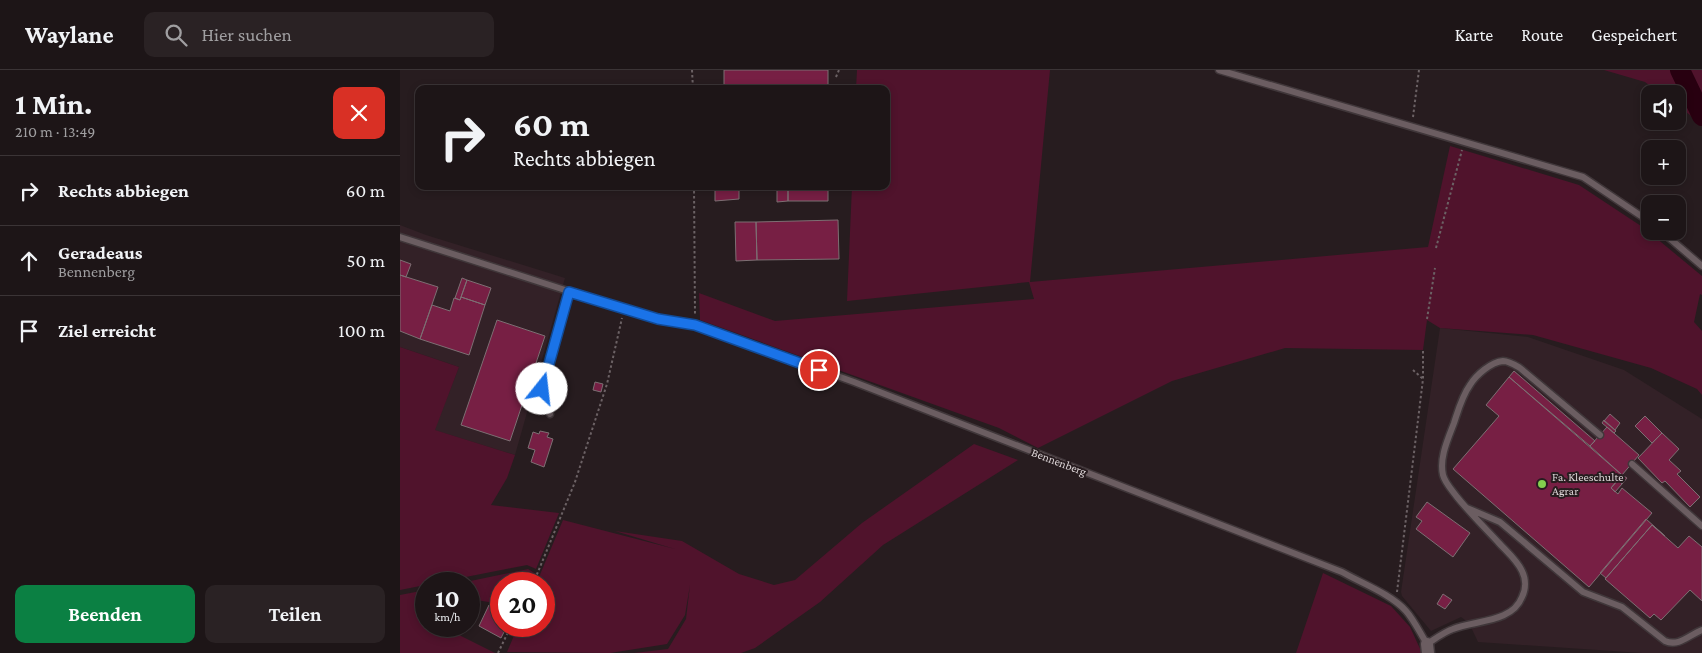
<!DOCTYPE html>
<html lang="de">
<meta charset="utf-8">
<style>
:root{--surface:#1d1517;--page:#2a2224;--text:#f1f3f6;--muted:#a09fa1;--line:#3b3436;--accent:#0b8043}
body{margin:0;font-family:"Crimson Pro",serif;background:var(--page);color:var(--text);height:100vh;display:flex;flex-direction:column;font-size:19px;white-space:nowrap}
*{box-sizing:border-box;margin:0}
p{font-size:16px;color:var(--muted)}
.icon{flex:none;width:28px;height:28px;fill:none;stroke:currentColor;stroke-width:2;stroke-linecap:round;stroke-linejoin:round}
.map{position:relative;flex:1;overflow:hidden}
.drawer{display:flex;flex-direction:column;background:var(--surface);width:400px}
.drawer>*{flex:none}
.hud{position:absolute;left:15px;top:15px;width:475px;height:105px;border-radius:10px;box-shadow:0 2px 8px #0003,0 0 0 1px var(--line);background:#1d1517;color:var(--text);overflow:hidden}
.buttons{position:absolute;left:1241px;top:15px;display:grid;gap:10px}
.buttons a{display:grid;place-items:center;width:45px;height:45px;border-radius:10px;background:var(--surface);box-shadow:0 2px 8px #0003,0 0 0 1px var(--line);font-size:25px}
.speed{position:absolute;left:15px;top:502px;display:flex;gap:10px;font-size:25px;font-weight:700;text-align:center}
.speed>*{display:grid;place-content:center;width:65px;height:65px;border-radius:50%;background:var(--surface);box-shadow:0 2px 8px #0003,0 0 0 1px var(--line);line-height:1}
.speed small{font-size:12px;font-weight:400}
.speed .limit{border:8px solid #d22;background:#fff;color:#111}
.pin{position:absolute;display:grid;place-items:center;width:42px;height:42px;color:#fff;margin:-21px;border:2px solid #fff;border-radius:50%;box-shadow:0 1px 5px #0007}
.me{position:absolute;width:55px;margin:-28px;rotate:16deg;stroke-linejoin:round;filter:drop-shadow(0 0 4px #0008)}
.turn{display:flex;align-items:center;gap:18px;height:105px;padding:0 15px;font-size:22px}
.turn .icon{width:65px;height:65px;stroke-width:2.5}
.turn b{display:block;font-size:35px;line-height:42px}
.round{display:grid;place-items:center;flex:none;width:52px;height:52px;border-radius:10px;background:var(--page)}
.headline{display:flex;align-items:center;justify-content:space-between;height:85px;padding:0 15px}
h1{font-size:30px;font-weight:700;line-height:38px}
.button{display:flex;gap:10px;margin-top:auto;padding:10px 15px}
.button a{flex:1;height:58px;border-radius:10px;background:var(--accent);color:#fff;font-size:20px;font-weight:700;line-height:58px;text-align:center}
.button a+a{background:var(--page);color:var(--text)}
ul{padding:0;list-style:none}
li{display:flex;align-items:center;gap:15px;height:70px;padding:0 15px;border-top:1px solid var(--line)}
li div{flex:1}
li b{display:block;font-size:19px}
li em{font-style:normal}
header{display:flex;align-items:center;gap:30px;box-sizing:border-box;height:70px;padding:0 25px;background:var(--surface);border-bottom:1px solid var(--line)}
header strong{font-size:24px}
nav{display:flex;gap:28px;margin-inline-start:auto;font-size:18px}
.search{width:350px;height:45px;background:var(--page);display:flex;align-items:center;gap:12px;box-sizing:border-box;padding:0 18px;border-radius:10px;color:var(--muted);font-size:19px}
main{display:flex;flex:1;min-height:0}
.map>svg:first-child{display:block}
.built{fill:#332127}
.green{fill:#50132c}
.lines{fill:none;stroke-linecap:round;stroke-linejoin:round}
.river{stroke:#280010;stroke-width:20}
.building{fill:#771f44;stroke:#7d6f73}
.lane-casing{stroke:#40373a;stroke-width:9}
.street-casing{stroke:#40373a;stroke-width:15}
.path{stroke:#6c6265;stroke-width:2;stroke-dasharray:2.5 2.5;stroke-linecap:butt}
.lane{stroke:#6b5d61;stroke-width:6}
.street{stroke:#6b5d61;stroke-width:12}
.route-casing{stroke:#114b97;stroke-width:12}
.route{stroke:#1a73e8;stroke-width:9}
.poi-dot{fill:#83d04e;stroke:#271c1f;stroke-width:2}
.labels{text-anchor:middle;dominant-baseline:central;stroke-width:4;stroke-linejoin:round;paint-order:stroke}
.street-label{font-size:12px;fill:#dbd3d5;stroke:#271c1f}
.poi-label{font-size:12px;fill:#dbd3d5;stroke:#271c1f;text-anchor:start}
</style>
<header>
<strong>Waylane</strong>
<div class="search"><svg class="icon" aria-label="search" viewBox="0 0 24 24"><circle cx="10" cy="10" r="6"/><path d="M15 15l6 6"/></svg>Hier suchen</div>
<nav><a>Karte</a><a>Route</a><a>Gespeichert</a></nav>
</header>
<main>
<section class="drawer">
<div class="headline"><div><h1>1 Min.</h1><p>210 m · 13:49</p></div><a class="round" style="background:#d93025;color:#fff"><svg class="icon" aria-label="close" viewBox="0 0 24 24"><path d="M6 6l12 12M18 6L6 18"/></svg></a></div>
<ul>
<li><svg class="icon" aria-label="right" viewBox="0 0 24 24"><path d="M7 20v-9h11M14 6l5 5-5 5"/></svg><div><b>Rechts abbiegen</b></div><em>60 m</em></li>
<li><svg class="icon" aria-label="ahead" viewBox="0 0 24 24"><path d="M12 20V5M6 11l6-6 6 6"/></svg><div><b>Geradeaus</b><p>Bennenberg</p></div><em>50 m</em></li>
<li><svg class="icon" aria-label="arrive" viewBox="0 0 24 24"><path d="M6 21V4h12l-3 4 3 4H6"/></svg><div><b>Ziel erreicht</b></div><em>100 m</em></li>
</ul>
<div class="button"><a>Beenden</a><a>Teilen</a></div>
</section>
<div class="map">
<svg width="1302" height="583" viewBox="0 0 1302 583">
<rect width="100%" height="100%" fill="#271c1f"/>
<path class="built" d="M0 155 26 165 165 208 115 385 34 360 59 297 0 277Z
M1040 258 1128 267 1224 300 1302 349V583H1242L1078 572 1069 553 1061 547 1031 561 1002 526 1001 522Z"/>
<path class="green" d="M457 0H650L630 212 1028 177 1050 76 1179 115 1244 158 1302 206V225L1300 224 1294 252 1302 261V325L1297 319 1251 298 1133 265 1040 258 1027 250 1023 280 885 278 772 311 638 378 599 358 300 250 299 223 375 251 634 229 629 212 447 231 452 116H486V19H456Z
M1204 0H1302V54L1278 36V24H1261L1245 12Z
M0 277 59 297 35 360 115 385 107 408 91 435 159 443 136 499 127 495 0 520Z
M574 374 618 390 483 475 420 532 355 578 341 583H234L268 579 286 549 290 515 285 545 267 574 210 583 107 582 118 556H144V514H136L163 450 275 479 215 461 282 471 339 504 374 515 395 510 462 453Z
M128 499 136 504 131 514H101V534L76 530 69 544V514H56Z
M923 503 991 536 1010 557 1022 583H896Z
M26 520V556H63L59 565 95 583H0V525Z"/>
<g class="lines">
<path class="river" d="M1280 0 1302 46"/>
</g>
<path class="building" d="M324 0H428V19H324Z
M317 116H339V129L315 131V118H317Z
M377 116H388V131L377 132Z
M388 116H428V131H388Z
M438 150 439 189 357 190 356 152Z
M335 152H356L357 190 336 191Z
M0 190 11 194 6 207 0 205Z
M0 205 38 217 20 269 0 261Z
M62 208 67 210 60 230 55 228Z
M67 210 91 218 85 235 61 227Z
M61 227 85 235 69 285 20 269 32 235 50 241 54 228 60 230Z
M97 250 145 266 110 371 61 355Z
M1114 301 1195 371 1190 376 1109 307Z
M1109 307 1222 405 1211 418 1218 424 1222 418 1252 443 1189 517 1053 399 1099 346 1086 335Z
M195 312 203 314 201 322 193 320Z
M1210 344 1220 353 1215 360 1204 351Z
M1245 346 1262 363 1252 373 1235 356Z
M1204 350 1216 361 1214 363 1202 353Z
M1207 357 1239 385 1222 405 1190 376Z
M140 361 149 363 147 367 153 369 144 397 131 392 135 380 128 378 133 362 139 364Z
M1262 363 1279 379 1269 390 1281 401 1277 404 1300 427 1290 437 1265 411 1262 413 1238 388Z
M1222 405 1227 408 1222 414 1218 410Z
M1218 410 1222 414 1215 422 1211 418Z
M1027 432 1070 463 1053 487 1016 459 1022 451 1016 447Z
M1246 449 1265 466 1252 455 1206 508 1200 503Z
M1252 455 1278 478 1289 466 1302 477V531L1290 520 1261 550 1254 544 1250 548 1205 509Z
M1043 524 1052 530 1045 539 1037 534Z
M89 535 101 541V556H107L101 568 79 556Z"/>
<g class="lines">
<g class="lane-casing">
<path id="lane" d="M819 0 1183 107 1250 152
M1261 161 1302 196
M0 167 224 239 258 249 295 255 454 312 942 502C961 513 991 524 1006 541 1014 550 1020 563 1027 574 1035 569 1044 562 1053 559 1075 550 1112 553 1122 527 1126 519 1126 509 1122 501 1117 490 1106 481 1098 472 1084 457 1070 443 1057 427 1052 420 1045 413 1043 405 1039 388 1048 369 1054 353 1058 341 1062 326 1070 315 1076 305 1091 292 1103 291 1109 291 1115 295 1120 298L1200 365
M150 344 142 319 169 221
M1232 394 1302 456
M1067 438 1100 452 1183 522 1222 537 1265 571C1279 577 1289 565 1302 560"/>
</g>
<g class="street-casing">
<path id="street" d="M1027 574 1028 583"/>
</g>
<path class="path" d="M292 0 293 19
M436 7 439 0
M1013 47 1019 0
M294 116 295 246
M1036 178 1062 80
M1027 249 1035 198
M1013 300 1023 309
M133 514 175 412 207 314 222 248
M997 522 1023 309V280
M98 583 111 556"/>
<use href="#lane" class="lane"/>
<use href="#street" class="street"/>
</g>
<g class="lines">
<g class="route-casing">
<path id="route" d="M142 319 169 222 258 249 295 255 419 300"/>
</g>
<use href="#route" class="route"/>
</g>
<circle class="poi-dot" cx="1142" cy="414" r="5"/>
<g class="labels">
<g class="street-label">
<text transform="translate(659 392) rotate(21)">Bennenberg</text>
</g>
<g class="poi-label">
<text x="1152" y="407">Fa. Kleeschulte<tspan x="1152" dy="14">Agrar</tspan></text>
</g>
</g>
</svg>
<div class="buttons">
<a><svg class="icon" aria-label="sound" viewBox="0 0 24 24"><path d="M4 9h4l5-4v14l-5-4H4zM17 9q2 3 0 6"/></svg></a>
<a>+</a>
<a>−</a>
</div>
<div class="speed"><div>10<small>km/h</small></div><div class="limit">20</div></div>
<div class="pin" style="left:419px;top:300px;background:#d93025"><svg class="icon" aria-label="arrive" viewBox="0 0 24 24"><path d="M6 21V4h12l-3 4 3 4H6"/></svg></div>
<svg class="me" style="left:142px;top:319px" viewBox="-20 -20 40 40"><circle r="19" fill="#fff"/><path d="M0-13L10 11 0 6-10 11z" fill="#1a73e8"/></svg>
<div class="hud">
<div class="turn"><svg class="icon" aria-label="right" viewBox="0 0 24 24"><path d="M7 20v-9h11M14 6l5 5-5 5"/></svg><div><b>60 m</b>Rechts abbiegen</div></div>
</div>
</div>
</main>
